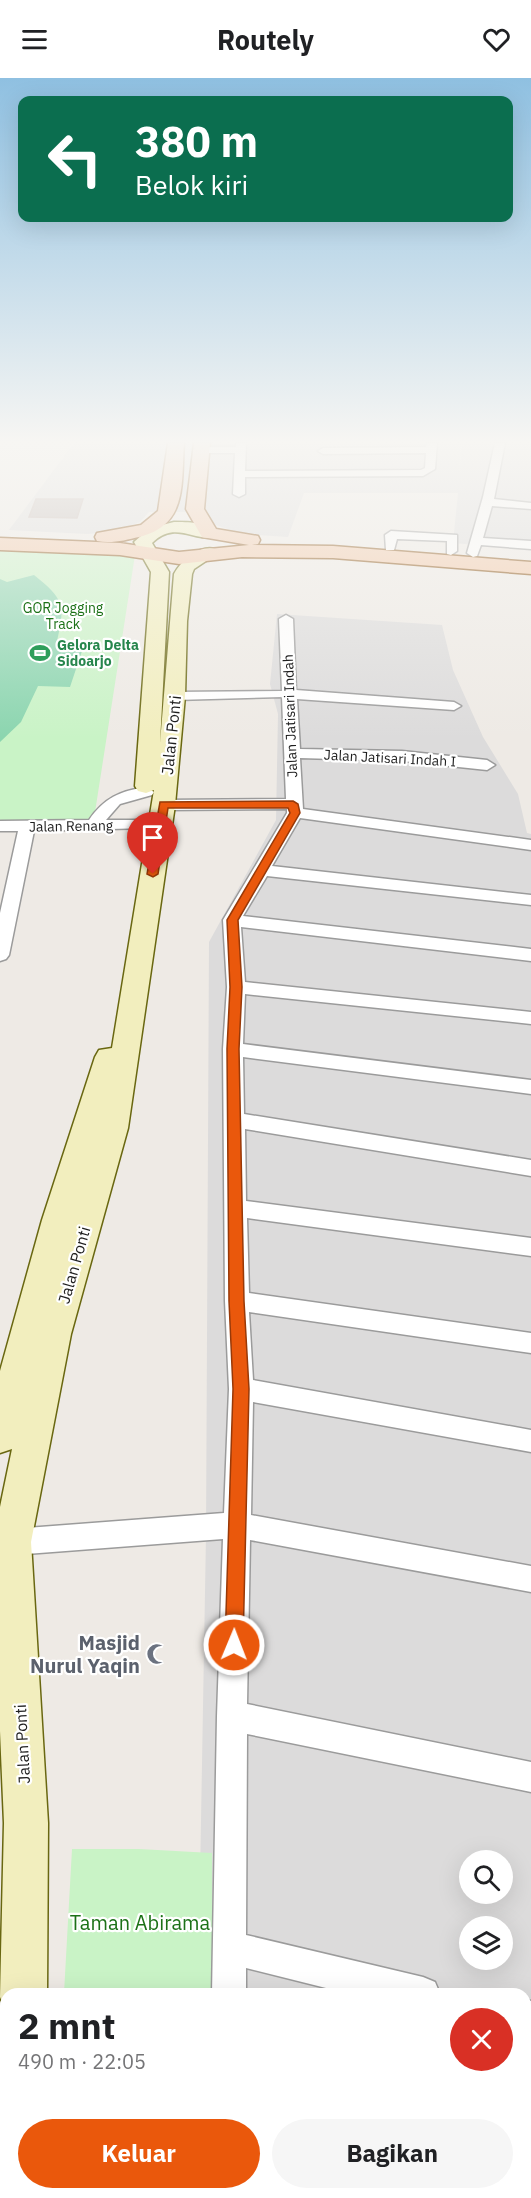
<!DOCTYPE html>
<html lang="id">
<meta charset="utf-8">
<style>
:root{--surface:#fff;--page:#f6f6f6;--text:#202124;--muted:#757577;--accent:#ea580c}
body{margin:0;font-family:"IBM Plex Sans",sans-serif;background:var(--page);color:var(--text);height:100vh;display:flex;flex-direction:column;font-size:22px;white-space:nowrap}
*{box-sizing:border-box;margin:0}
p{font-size:20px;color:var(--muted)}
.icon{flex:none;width:33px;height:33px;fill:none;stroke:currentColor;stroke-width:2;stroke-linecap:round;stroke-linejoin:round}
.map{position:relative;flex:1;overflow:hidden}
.details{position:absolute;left:0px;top:1910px;width:531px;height:212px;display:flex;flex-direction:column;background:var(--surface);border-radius:18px 18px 0 0;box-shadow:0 6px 24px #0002}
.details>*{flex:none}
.guide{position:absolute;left:18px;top:18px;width:495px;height:126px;border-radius:12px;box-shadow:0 6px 24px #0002;background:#0b6e4f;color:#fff;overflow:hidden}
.fabs{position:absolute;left:459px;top:1772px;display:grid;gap:12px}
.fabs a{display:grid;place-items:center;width:54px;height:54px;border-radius:50%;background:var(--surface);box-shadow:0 6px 24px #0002;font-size:30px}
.pin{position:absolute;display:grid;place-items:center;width:51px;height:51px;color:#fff;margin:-62px -26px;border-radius:50% 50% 50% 0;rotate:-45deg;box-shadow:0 0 6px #0007}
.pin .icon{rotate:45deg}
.me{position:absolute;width:66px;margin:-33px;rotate:1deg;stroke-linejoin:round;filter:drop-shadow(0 0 4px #0008)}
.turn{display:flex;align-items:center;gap:21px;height:126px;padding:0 18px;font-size:27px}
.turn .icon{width:78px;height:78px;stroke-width:2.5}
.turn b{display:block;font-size:42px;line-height:51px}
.round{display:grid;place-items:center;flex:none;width:63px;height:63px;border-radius:32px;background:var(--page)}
.head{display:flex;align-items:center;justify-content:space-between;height:102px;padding:0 18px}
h1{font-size:36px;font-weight:700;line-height:45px}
.action{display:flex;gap:12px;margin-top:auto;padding:12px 18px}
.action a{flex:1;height:69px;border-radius:36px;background:var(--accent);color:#fff;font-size:24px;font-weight:700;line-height:69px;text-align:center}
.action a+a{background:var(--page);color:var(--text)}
header{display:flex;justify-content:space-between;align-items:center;height:78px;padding:0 18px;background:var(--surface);font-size:27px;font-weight:700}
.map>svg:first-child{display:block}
.residential{fill:#dcdbdb;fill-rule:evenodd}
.park{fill:#c9f3c6}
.pitch{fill:#8bd5af}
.building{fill:#beb5b2;stroke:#beafa9;stroke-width:1.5}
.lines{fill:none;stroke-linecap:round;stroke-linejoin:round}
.minor-casing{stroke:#9b9b9b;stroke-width:3}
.secondary-casing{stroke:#696711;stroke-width:3}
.primary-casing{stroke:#885010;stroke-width:3}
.minor{fill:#fff;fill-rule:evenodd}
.secondary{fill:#f2eebe;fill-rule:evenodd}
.primary{fill:#f2c7a6;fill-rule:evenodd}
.route{fill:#ea580c;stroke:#983908;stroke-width:1.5}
.labels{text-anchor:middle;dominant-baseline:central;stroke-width:4.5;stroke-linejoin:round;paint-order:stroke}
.far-park-label{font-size:14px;fill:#1c7117;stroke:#fff}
.far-leisure-label{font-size:14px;font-weight:bold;fill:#27864d;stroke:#fff;text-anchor:start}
.far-street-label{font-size:14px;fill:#1e1e1e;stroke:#fff}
.street-label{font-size:16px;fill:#1e1e1e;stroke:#fff}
.near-worship-label{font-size:20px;font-weight:bold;fill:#5b616d;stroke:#fff;text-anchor:end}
.near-park-label{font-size:20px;fill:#1c7117;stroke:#fff}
</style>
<header><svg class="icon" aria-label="menu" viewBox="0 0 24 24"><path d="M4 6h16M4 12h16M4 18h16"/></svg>Routely<svg class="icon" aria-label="heart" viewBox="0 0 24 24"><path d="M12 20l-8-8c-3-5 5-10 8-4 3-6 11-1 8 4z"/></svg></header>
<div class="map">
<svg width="531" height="2120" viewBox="0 0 531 2120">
<rect width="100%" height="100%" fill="#eeeae5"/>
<path class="residential" d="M74 365H461L459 398 462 365H531V472L453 465 458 415H304L288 459 242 456 213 446 205 434H149L140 444 112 454 87 456 9 452Z
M277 536 442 547 453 592 483 659 518 716 527 755 531 756V2120H195V2115H525V1916L198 1915 206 1457 209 864 276 742 278 636 270 606ZM470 1782H502V1815H470ZM470 1848H502V1881H470Z"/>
<path class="park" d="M0 472 135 477 93 747 0 748Z
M72 1771H139L212 1775V1915H64Z
M52 2115H211L210 2120H52Z"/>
<path class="pitch" d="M34 497C63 520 66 527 57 563L85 564 70 609 38 608 21 644 0 664V501L7 504Z"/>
<path class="building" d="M36 421H83L77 440 29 439Z"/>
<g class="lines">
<g class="minor-casing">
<path id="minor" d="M236 365H246L245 393 421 392 425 390 426 375 323 376 318 373 323 370 426 369 427 365H437L435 391 423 398 245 399V416L239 419 233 416 235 375H202L197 372 202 369H236Z
M495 365H505L494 421 531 425V431L492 428 483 460 531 463V471L481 467 477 478 473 479 467 475 483 419Z
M391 453 457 457V473L451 477 447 476V463L397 461 394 472H386L385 457Z
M286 537 293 541 296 612 454 624 461 628 454 632 297 621 300 671 402 673 487 682 495 687 487 692 402 683 300 680 303 731 531 762V772L300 740 272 788 531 817V827L267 798 243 838 531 871V883L241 849 245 904 531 934V946L245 916 243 966 531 1002V1016L243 979 244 1036 531 1082V1098L245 1051 246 1123 531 1160V1178L247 1140 249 1215 531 1255V1275L249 1234 253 1302 531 1352V1374L253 1324 251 1437 531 1488V1514L250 1462 247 1626 531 1684V1714L247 1656 246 1857 423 1899 435 1904 440 1916H350L246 1890V1916H212L217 1638 223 1461 0 1478V1452L224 1435 229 1311 225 1223 223 971 227 909 223 842 287 735V731L164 732 156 727 164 722 286 721 282 619 175 622 168 618 175 614 282 613 279 541Z
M146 709 154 714 152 717 120 726 106 742H142L150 747 148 750 34 753 9 877 6 881 0 883V835L18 753H0V743L89 742C104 720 120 713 146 709Z
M525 1921 531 1923V1957L525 1955Z
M205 2115H241L242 2120H204Z"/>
</g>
<g class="secondary-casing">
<path id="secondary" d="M174 444C187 444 209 444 217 455L215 459C194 464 175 442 152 465L169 494 160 665 174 496C181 483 199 467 215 471L218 475 194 491 192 496 187 543 185 618 175 727 128 1050 71 1256 31 1464 48 1745 47 1916H6V1933L0 1919 4 1745 0 1653V1429L12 1371 0 1375V1293L42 1142 95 979 99 972 112 970 154 712 146 715 138 713 135 708 151 494 134 464 150 450Z
M6 2092V2115H41V2120H0V2095Z"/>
</g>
<g class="primary-casing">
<path id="primary" d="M168 365H184C181 406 188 447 139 459 126 462 111 466 97 463L95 459 97 455 141 447 158 433Z
M194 365H210L204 431 216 451 258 458 260 462 258 466 252 467 333 468 531 484V496L333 480 242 479 179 486 120 477 0 472V460L120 465 179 474 249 467 202 459 186 431Z"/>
</g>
<use href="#minor" class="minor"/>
<use href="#secondary" class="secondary"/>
<use href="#primary" class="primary"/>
</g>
<linearGradient id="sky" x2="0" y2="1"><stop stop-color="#8fc0e1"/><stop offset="0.55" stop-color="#f7f6f3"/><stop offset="1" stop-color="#f7f6f3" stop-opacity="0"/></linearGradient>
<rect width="531" height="661" fill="url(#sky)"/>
<path class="route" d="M293 723 298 726 300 735 238 842 242 909 239 971 244 1223 249 1311 243 1567 240 1573 234 1576 227 1573 225 1567 233 1311 229 1223 227 971 230 909 227 842 290 735 288 730H168L158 796 153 799 147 796 160 724Z"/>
<defs>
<g id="stadium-bare" transform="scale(1.62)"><path d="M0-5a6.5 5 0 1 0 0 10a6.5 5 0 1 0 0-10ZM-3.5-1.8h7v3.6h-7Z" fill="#2e9e5b" stroke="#fff" stroke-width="2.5" paint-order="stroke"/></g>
<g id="mosque-bare" transform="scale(1.62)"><path d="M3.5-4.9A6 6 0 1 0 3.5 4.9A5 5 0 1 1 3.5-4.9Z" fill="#6b7280" stroke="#fff" stroke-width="2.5" paint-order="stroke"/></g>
</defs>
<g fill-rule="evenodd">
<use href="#stadium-bare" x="40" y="575"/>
<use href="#mosque-bare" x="157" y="1576"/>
</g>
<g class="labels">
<g class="far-park-label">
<text x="63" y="530">GOR Jogging<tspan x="63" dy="16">Track</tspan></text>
</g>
<g class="far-leisure-label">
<text x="57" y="567">Gelora Delta<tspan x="57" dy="16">Sidoarjo</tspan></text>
</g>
<g class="far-street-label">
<text transform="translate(290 638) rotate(-92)">Jalan Jatisari Indah</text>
<text transform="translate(390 680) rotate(3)">Jalan Jatisari Indah I</text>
<text transform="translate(71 748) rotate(-1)">Jalan Renang</text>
</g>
<g class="street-label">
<text transform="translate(171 657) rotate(-84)">Jalan Ponti</text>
<text transform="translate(74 1187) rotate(-74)">Jalan Ponti</text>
<text transform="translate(22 1666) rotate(-93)">Jalan Ponti</text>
</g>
<g class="near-worship-label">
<text x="140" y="1564">Masjid<tspan x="140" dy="23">Nurul Yaqin</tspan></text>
</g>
<g class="near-park-label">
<text x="140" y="1844">Taman Abirama</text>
</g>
</g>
</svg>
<div class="fabs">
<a><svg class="icon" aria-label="search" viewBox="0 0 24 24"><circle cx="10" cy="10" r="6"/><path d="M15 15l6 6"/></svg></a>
<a><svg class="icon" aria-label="layers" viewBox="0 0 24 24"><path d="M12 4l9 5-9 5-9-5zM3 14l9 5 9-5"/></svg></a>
</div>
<div class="pin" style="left:153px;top:796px;background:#d93025"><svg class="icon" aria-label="arrive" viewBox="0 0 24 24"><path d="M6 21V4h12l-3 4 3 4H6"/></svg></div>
<svg class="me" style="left:234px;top:1567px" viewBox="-20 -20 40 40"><circle r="17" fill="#ea580c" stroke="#fff" stroke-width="3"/><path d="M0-11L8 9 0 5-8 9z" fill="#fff"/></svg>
<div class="guide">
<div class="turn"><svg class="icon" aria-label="left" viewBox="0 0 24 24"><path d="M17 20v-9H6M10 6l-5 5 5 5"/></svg><div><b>380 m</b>Belok kiri</div></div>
</div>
<section class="details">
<div class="head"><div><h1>2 mnt</h1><p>490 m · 22:05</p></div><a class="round" style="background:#d93025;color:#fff"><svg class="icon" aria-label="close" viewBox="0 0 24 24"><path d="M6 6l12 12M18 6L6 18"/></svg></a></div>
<div class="action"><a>Keluar</a><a>Bagikan</a></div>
</section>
</div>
